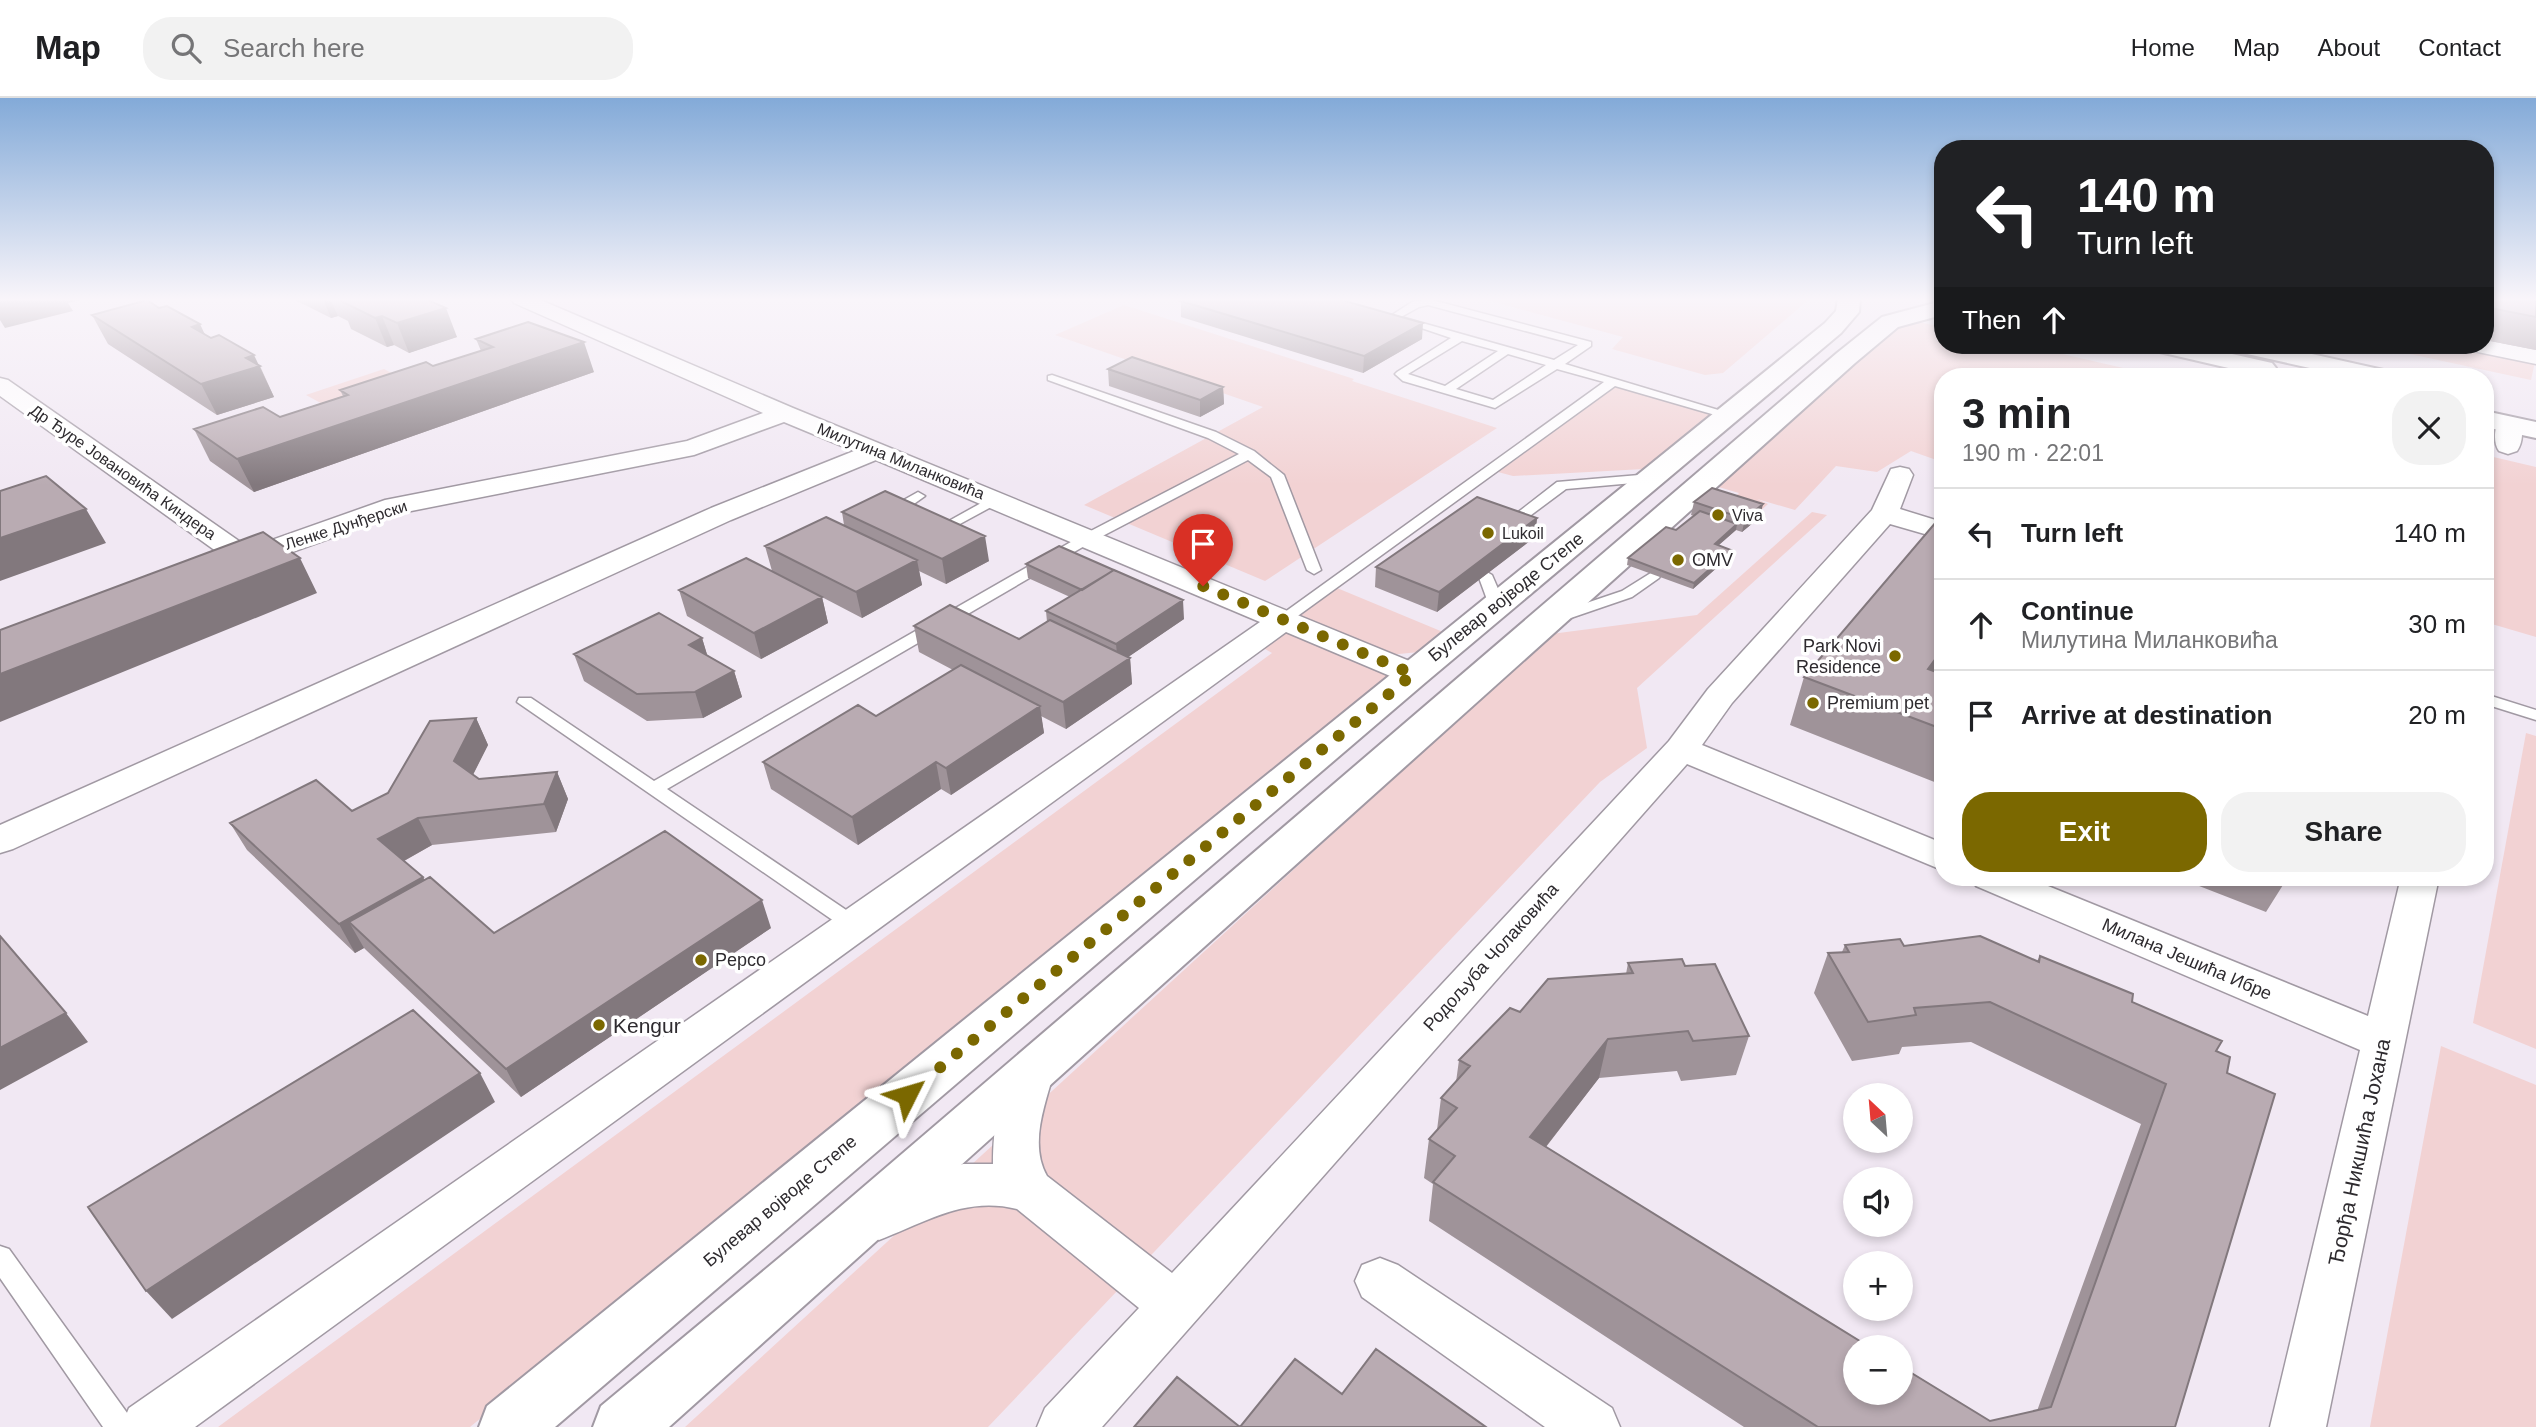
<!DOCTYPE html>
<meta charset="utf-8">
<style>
:root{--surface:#fff;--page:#f2f2f2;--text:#202124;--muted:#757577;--line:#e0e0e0;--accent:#7b6800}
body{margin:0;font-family:Helvetica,sans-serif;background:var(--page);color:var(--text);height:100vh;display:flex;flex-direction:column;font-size:26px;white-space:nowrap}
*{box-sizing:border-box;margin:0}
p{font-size:23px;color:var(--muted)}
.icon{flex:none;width:38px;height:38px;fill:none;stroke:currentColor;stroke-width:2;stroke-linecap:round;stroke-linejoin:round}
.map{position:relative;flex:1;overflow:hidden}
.panel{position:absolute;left:1934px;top:270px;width:560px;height:518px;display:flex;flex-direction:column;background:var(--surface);border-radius:28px;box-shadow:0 4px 10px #0003}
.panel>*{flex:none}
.top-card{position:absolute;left:1934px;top:42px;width:560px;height:214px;border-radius:28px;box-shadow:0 4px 10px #0003;background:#202124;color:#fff;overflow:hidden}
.needle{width:46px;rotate:334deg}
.buttons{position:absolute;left:1843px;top:985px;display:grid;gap:14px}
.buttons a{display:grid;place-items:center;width:70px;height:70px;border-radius:50%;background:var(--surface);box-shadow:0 4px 10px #0003;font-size:35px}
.pin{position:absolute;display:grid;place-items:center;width:60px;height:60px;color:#fff;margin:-72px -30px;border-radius:50% 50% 50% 0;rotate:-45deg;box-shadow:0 0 7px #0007}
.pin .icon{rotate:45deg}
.me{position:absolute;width:77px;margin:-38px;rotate:50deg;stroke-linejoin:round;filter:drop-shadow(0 0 5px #0008)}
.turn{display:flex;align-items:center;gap:24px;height:147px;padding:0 28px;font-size:32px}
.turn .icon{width:91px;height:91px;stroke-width:2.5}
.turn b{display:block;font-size:49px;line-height:60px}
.then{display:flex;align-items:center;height:66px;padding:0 28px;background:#0003;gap:14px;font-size:26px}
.round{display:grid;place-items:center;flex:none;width:74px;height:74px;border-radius:28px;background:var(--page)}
.head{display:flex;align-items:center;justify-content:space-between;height:119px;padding:0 28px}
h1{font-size:42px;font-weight:700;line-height:52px}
.cta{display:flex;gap:14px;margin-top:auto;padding:14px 28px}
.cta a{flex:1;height:80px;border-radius:28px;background:var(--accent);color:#fff;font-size:28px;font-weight:700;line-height:80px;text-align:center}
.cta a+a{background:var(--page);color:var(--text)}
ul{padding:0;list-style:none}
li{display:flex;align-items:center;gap:21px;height:91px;padding:0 28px;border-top:2px solid var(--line)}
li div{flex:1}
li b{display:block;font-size:26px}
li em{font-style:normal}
header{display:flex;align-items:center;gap:42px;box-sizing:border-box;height:98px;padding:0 35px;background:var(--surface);border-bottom:2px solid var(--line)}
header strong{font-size:33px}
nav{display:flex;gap:38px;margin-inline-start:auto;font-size:24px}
.search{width:490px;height:63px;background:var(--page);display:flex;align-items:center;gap:18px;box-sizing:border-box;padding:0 24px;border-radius:28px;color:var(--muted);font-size:26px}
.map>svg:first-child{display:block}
.green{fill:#f2d2d3}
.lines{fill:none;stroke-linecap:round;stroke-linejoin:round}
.service-casing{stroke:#a199a3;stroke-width:3}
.minor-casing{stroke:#a199a3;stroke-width:3}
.secondary-casing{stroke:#a199a3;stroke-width:4}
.primary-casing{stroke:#a199a3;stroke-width:4}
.service{fill:#fff;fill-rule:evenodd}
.minor{fill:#fff;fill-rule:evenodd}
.secondary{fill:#fff;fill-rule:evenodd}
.primary{fill:#fff;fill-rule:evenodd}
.wall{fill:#9f9399}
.shaded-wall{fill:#82787d}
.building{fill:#b9abb2;stroke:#82787d;stroke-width:2}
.route{stroke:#7b6800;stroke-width:12;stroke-dasharray:0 21.6}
.poi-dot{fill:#7b6800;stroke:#fff;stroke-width:2.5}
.labels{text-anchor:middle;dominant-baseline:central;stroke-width:7;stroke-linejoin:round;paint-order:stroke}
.far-street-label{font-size:16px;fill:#2e2b2f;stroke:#fff}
.far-poi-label{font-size:16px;fill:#2e2b2f;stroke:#fff;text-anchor:start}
.poi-label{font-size:18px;fill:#2e2b2f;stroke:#fff;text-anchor:start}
.street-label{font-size:18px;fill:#2e2b2f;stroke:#fff}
.near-poi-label{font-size:21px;fill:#2e2b2f;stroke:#fff;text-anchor:start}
.near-street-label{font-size:21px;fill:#2e2b2f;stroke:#fff}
</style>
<header>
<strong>Map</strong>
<div class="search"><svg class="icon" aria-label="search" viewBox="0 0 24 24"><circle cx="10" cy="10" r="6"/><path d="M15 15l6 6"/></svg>Search here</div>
<nav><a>Home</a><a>Map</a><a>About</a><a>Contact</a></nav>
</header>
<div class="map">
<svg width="2536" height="1329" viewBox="0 0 2536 1329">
<rect width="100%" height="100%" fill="#f1e8f3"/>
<path class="green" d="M1483 201H1805L1806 204 1723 275 1705 277 1612 251 1623 239Z
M1124 207 1354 281 1352 283 1497 330 1265 483 1084 407 1263 309 1055 237Z
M1914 223 1942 229V247H2023L2158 278H1942V364L1911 353 1877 374 1836 368 1795 412 1757 401 1768 406 1758 415 1728 405 1739 395 1715 388 1890 233Z
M2368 247H2451L2499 257 2536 259 2531 282Z
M384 271 406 283 328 309 306 297Z
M1617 288 1714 315 1644 371 1513 378 1498 374Z
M2485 357 2536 369V539L2485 524Z
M1812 414 1827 417 1637 590 1647 650 1600 684 988 1329H685L1551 536 1697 517Z
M1337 490 1443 534 1419 554 1389 557 1297 520Z
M1284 529 1394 575 470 1329H218L1272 555 1258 547Z
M2526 635 2536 638V951L2473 925Z
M2441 948 2536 987V1329H2370Z"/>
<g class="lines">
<g class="service-casing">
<path id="service" d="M1428 201 1591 244V248L1565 266 1735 317 1729 321 1615 288 1288 525H1278L1275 522 1278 519 1604 284 1557 271 1495 310 1403 283 1395 276 1397 274 1451 240 1389 219 1412 204ZM1428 207 1578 247 1554 262 1401 219 1419 209ZM1462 243 1498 253 1445 288 1408 276ZM1508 256 1546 267 1493 302 1456 291Z
M1052 277 1216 334 1254 353 1284 377 1321 472 1314 476 1307 472 1271 379 1248 362 1093 443 667 691 861 822 864 827 861 832 854 834 847 832 517 604 519 600H531L654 683 1083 437 1239 356 1208 340 1048 282V278Z
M1651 376 1658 380 1656 383 1566 391 1511 432H1501L1499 429 1557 384Z
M918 394 925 398 911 408 947 424 992 399H1002L1004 402 947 433 893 408Z
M1485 473 1492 477 1505 507 1502 510 1497 512 1489 507 1478 477Z
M1654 473 1661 477 1659 480 1632 499 1559 524 1551 519 1554 516 1622 493Z
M2485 596 2536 612V622L2485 606Z
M0 1148 9 1151 130 1319 134 1329H103L0 1180Z"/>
</g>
<g class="minor-casing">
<path id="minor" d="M511 201H538L793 310 1424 569 1429 576 1424 583 1413 586 1402 583 1286 534 195 1329H121L129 1310 1260 524 876 362 731 422 13 751 0 755V727L711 410 854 353 784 324 694 357 401 415 239 473 229 470 225 464 227 461 0 298V280L8 282 249 450 385 402 687 343 763 315 514 205Z
M2485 242 2536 252V266L2468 252 2465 247H2485Z
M2509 319 2518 321C2524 329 2523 345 2517 353L2508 356 2499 353C2493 345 2494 329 2500 321Z
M1900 369 1909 371 1913 377 1900 411 1942 424V441L1890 426 1732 605 1702 647 1942 745V772L1687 666 1102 1329H1037L1045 1310 1139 1210 1017 1111C965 1098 926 1124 879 1142L862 1135 855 1120 862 1105 963 1066H993C993 1028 999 995 1016 961L1032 956 1048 961 1054 974C1045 1007 1029 1046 1047 1078L1172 1175 1669 643 1708 591 1872 412 1891 371Z
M1971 779H2026L2368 918 2401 779H2439L2326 1329H2270L2360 952 1976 788Z
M1380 1160 1398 1167 1612 1310 1620 1329H1545L1362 1199 1355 1183 1362 1167Z"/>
</g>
<g class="secondary-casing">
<path id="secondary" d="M2148 247H2192L2272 265 2276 270 2272 275 2263 278 2151 252Z
M2226 247H2271L2388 273 2392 278H2346L2229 252Z
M2485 313 2536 324V340L2485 329Z"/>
</g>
<g class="primary-casing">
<path id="primary" d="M1838 201H1860L1859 214 1841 235 1426 584 555 1329H479L487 1308 1825 225 1836 213Z
M1942 203V217L1898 229 1855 265 669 1329H593L601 1308 833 1115 1837 255 1882 219Z"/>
</g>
<use href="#service" class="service"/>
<use href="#minor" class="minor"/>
<use href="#secondary" class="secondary"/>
<use href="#primary" class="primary"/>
</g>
<path class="wall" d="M296 201H426L457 239 409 255 394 247 387 249 351 231 348 223 338 218 331 220 297 203Z
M2485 201H2536V252L2485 242Z
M1181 203 1422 241 1363 275 1181 219Z
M92 217 204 236 260 268 274 299 217 317 108 246Z
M476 241 594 274 254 394 210 363 194 331 280 319 343 298 340 292 433 268 481 253Z
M1108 271 1223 289 1224 306 1200 319 1109 288Z
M1694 404 1760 419 1742 434 1736 432 1719 447 1731 452 1730 458 1693 491 1627 467 1628 460 1676 432 1694 418 1691 417Z
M842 414 989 463 946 486 919 473 922 487 862 520 772 473 765 448 844 427Z
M1942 417V687L1790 627 1804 579Z
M1537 420 1535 439 1437 514 1375 489 1376 469Z
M1026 466 1184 521 1128 559 1130 560 1132 586 1066 631 1041 618 1044 635 951 697 941 691 858 747 771 691 763 664 876 618 953 572 919 554 914 528 1019 541 1047 524 1046 513 1070 499 1028 480Z
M679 492 822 499 828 525 761 561 687 518Z
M702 540 707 557 734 573 742 599 703 620 647 623 584 583 574 556Z
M476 620 488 647 473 677 479 681 557 674 568 701 556 734 432 747 404 763 425 782 494 835 771 830 521 999 366 852 364 850 355 855 247 752 230 725 352 713 388 695Z
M2176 779H2288L2266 814Z
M1845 847 1904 848 2037 863 2040 858 2132 904 2216 953 2175 1329H1744L1429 1123 1433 1086 1424 1080 1429 1041 1437 1032 1441 1000 1456 984 1459 962 1520 914 1626 876 1628 865 1685 868 1749 938 1736 977 1681 983 1677 973 1599 980 1546 1049 1990 1323 2037 1313 2141 1026 1971 944 1902 949 1899 956 1852 963 1814 895 1828 855 1842 854Z"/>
<path class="shaded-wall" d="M0 201H84L68 205 73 213 5 230 0 222Z
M323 201H330L338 218 331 220Z
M446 210 457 239 409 255 397 225Z
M382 218 394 247 387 249 375 220Z
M1423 225 1422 241 1363 275 1364 258Z
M200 226 214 256 192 229Z
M584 244 594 274 254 394 237 361Z
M254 257 274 299 217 317 201 286 246 260Z
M1223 289 1224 306 1200 319V302Z
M1763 406 1760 419 1742 434 1745 421Z
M86 411 106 445 0 483V440Z
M1537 420 1535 439 1437 514 1439 494Z
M1737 426 1736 432 1713 452 1715 446Z
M985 438 989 463 946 486 942 461Z
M1731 452 1730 458 1693 491 1694 485Z
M300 460 317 495 0 624V576Z
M917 462 922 487 862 520 856 494Z
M822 499 828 525 761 561 754 535Z
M1183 502 1184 521 1118 566 1116 546Z
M702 540 710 566 689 547Z
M1942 552V576L1928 571Z
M1130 560 1132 586 1066 631 1063 604Z
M734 573 742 599 703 620 695 594Z
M1040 608 1044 635 951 697 946 670Z
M476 620 488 647 466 690 454 663Z
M936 664 941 691 858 747 852 719Z
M557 674 568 701 556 734 544 706Z
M418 720 432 747 393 769 378 741Z
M423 779 438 807 349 824 364 850 355 855 339 826Z
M762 802 771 830 521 999 506 971Z
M66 915 88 944 0 992V950Z
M1608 941 1599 980 1523 1078 1530 1039Z
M480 975 495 1004 172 1221 146 1193Z"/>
<path class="building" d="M342 201H426L446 210 397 225 382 218 375 220 339 202Z
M1186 201H1338L1423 225 1364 258 1181 203Z
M2485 201H2536V219L2485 209Z
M147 202 159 210 167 208 200 226 192 229 211 240 219 237 254 257 246 260 260 268 201 286 92 217Z
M528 224 584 244 237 361 194 331 263 309 280 319 348 297 340 292 426 264 433 268 493 249 476 241Z
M1132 259 1223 289 1200 302 1108 271Z
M46 378 86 411 0 440V393Z
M1712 390 1763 406 1745 421 1694 404Z
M885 393 985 438 942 461 842 414Z
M1477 399 1537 420 1439 494 1376 469Z
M1700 413 1737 426 1715 446 1731 452 1694 485 1628 460 1666 429 1676 432Z
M1942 417V552L1928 571 1942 576V631L1804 579Z
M826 419 917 462 856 494 765 448Z
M263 434 300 460 0 576V532Z
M1059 448 1116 473 1114 472 1082 492 1026 466Z
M746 460 822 499 754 535 679 492Z
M1114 472 1183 502 1116 546 1046 513Z
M950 507 1019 541 1050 522 1130 560 1063 604 914 528Z
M659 515 702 540 689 547 734 573 695 594 637 596 574 556Z
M961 567 1040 608 946 670 936 664 852 719 763 664 858 607 876 618Z
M476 620 454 663 479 681 557 674 544 706 418 720 378 741 423 779 339 826 230 725 316 682 352 713 388 695 430 623Z
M665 733 762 802 506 971 349 824 430 779 494 835Z
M0 838 66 915 0 950Z
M1980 838 2039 864 2040 858 2133 896 2132 904 2222 943 2216 953 2230 959 2227 975 2275 996 2175 1329H1818L1433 1084 1455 1058 1429 1041 1457 1010 1441 1000 1470 968 1459 962 1510 910 1520 914 1548 881 1633 875 1628 865 1682 861 1685 868 1715 866 1749 938 1693 943 1688 933 1608 941 1530 1039 1871 1250H1855V1295H1900V1268L1990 1323 2051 1309 2166 986 1990 904 1914 910 1916 917 1868 924 1828 855 1849 854 1845 847 1900 841 1904 848Z
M413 912 480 975 146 1193 88 1109Z
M1376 1251 1486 1329H1134L1177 1279 1240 1329 1295 1261 1342 1296Z"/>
<linearGradient id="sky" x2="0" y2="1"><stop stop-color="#83aad8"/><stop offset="0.52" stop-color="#f9f5fa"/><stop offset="1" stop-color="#f9f5fa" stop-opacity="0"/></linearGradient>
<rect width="2536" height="387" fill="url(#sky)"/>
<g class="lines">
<path class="route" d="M907 997 1413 576 1203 488"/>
</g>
<g class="poi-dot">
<circle cx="1718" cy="417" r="7"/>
<circle cx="1488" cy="435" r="7"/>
<circle cx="1678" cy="462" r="7"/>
<circle cx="1895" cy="558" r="7"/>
<circle cx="1813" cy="605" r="7"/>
<circle cx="701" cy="862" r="7"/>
<circle cx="599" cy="927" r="7"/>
</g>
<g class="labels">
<g class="far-street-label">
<text transform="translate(901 363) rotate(22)">Милутина Миланковића</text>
<text transform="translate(123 374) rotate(35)">Др Ђуре Јовановића Киндера</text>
<text transform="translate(346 427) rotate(-18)">Ленке Дунђерски</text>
</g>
<g class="far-poi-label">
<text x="1732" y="417">Viva</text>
<text x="1502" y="435">Lukoil</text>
</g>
<g class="poi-label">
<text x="1692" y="462">OMV</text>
<text x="1881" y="548" text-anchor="end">Park Novi<tspan x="1881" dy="21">Residence</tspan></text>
<text x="1827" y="605">Premium pet</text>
<text x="715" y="862">Pepco</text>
</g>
<g class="street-label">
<text transform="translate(1506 499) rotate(-39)">Булевар војводе Степе</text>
<text transform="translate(1491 859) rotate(-48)">Родољуба Чолаковића</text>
<text transform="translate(2187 861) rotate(23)">Милана Јешића Ибре</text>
<text transform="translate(780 1103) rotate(-40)">Булевар војводе Степе</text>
</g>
<g class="near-poi-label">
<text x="613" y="927">Kengur</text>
</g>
<g class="near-street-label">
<text transform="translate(2359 1054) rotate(-78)">Ђорђа Никшића Јохана</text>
</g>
</g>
</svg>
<div class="buttons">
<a><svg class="needle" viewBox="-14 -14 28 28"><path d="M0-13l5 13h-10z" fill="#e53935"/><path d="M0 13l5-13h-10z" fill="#757577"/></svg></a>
<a><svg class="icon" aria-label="sound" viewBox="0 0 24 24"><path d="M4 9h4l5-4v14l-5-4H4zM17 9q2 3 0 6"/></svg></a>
<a>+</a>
<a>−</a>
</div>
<div class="pin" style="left:1203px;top:488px;background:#d93025"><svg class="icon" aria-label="arrive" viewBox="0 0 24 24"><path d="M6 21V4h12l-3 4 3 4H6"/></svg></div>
<svg class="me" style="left:907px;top:997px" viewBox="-20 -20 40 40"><path d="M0-17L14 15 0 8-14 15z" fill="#7b6800" stroke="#fff" stroke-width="4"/></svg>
<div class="top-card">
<div class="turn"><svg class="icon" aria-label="left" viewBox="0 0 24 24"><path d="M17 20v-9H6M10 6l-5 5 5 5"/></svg><div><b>140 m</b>Turn left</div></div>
<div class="then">Then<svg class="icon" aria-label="ahead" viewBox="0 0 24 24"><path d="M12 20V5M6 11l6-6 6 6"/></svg></div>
</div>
<section class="panel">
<div class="head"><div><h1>3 min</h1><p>190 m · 22:01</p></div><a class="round"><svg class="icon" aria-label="close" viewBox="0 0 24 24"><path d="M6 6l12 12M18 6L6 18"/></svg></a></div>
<ul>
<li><svg class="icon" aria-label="left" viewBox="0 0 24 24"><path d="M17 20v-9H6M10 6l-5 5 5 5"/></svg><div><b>Turn left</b></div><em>140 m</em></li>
<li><svg class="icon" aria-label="ahead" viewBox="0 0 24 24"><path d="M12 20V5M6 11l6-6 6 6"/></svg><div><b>Continue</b><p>Милутина Миланковића</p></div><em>30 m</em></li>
<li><svg class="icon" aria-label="arrive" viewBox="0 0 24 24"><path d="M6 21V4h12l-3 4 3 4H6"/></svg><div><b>Arrive at destination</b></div><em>20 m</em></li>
</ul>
<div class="cta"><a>Exit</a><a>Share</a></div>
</section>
</div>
